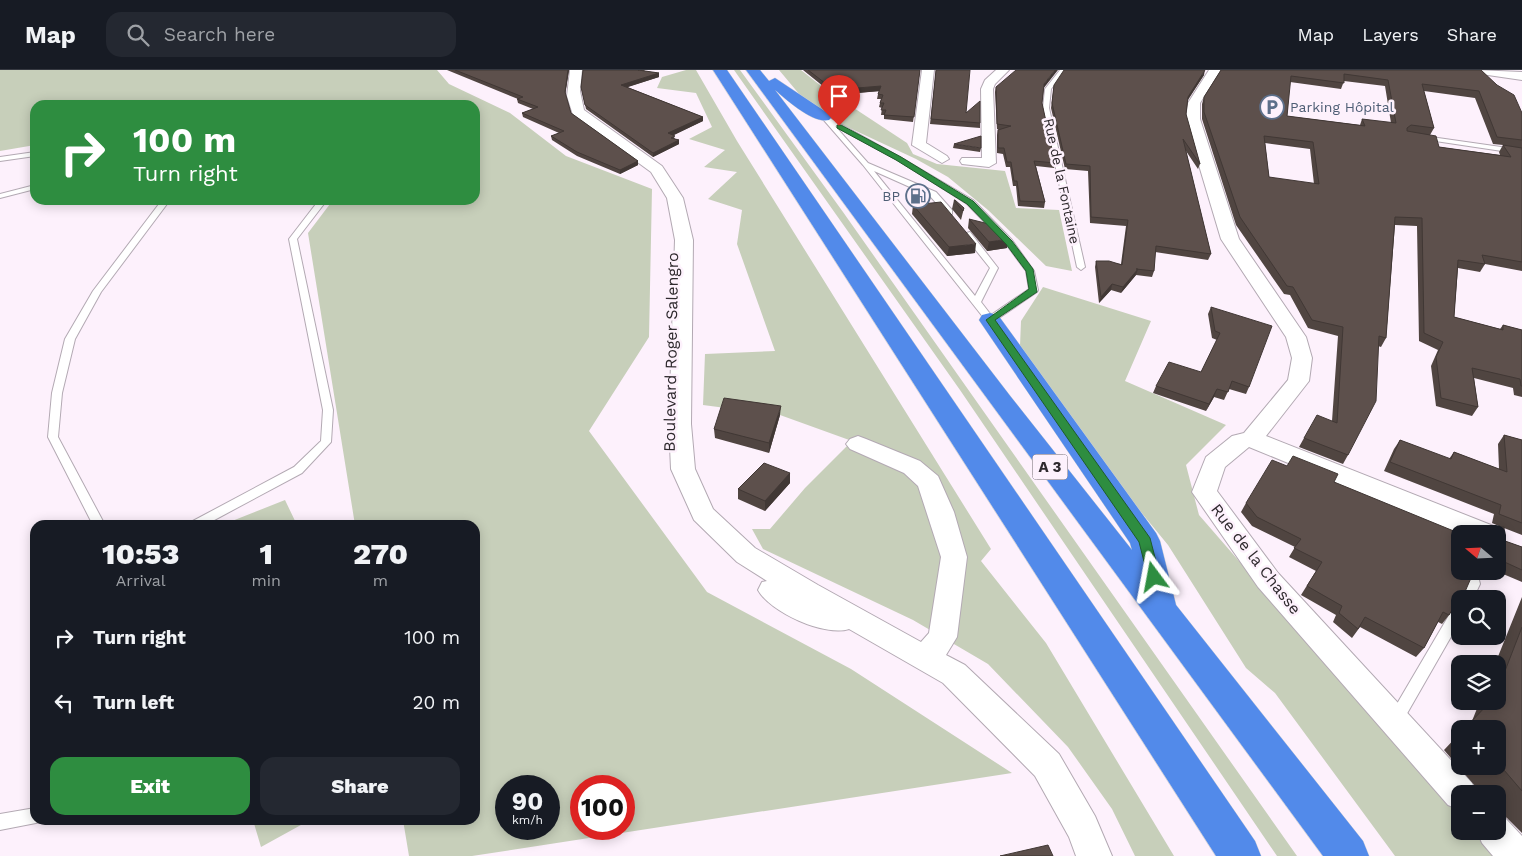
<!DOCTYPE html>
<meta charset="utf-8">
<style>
:root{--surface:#171b24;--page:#242831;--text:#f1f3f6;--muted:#9ea1a6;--line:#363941;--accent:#2e8d40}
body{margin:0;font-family:"Work Sans",sans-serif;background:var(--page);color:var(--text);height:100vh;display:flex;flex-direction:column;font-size:19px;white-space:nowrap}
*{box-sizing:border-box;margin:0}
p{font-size:16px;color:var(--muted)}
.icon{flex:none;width:28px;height:28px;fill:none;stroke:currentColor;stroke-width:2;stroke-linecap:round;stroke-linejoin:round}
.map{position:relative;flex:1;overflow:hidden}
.drawer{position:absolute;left:30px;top:450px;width:450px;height:305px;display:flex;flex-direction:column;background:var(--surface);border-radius:15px;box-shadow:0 2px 12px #0003}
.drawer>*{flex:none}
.top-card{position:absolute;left:30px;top:30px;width:450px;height:105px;border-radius:15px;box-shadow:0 2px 12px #0003;background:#2e8d40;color:#fff;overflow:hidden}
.needle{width:32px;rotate:289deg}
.fabs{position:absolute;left:1451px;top:455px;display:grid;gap:10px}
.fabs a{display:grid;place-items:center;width:55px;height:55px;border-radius:10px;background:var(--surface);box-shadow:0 2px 12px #0003;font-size:25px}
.speed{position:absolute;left:495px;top:705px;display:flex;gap:10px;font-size:25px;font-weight:700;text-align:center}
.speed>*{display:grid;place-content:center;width:65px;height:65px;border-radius:50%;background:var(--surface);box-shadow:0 2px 12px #0003;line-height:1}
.speed small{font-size:12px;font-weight:400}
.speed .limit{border:8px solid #d22;background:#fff;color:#111}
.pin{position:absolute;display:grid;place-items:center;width:42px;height:42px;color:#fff;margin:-51px -21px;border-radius:50% 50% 50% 0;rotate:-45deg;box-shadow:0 0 5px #0007}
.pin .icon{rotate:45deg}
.me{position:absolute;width:55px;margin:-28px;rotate:347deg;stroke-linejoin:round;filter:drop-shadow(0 0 4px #0008)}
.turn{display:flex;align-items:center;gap:18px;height:105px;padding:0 20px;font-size:22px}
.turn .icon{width:65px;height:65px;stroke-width:2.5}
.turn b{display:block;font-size:35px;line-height:42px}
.eta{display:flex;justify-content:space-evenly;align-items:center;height:85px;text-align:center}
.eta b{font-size:30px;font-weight:800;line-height:35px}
.action{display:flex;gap:10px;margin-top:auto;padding:10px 20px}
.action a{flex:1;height:58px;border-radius:15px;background:var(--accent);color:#fff;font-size:20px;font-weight:800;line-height:58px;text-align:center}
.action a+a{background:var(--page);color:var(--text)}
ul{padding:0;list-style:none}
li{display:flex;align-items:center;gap:15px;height:65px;padding:0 20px}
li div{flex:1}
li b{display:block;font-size:19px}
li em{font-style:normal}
header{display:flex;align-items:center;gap:30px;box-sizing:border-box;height:70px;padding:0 25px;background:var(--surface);border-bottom:1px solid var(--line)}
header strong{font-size:24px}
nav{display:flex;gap:28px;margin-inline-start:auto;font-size:18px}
.search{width:350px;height:45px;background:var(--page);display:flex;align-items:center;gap:12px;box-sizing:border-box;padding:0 18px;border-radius:15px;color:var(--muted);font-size:19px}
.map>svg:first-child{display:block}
.green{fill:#c7cfba;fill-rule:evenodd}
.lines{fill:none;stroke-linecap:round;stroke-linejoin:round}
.lane-casing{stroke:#b3a9b3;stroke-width:2}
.street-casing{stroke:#b3a9b3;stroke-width:2}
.highway-casing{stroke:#d5d4d5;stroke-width:1}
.lane{fill:#fff;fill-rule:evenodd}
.street{fill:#fff;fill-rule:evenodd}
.highway{fill:#528aea;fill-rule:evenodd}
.wall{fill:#504541;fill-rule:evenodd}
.shaded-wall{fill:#413835}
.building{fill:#5d504c;stroke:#413835;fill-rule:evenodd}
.route{fill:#2e8d40;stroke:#1e5c2a}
.labels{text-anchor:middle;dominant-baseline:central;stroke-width:5;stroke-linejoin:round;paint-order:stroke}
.far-service-label{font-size:14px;fill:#4e5e75;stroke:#fdf1fc;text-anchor:start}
.far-street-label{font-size:14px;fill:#2f2a2e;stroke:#fdf1fc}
.shield{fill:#fdf1fc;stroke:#6d666c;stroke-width:1}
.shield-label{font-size:15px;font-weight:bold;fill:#2f2a2e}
.street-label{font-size:16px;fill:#2f2a2e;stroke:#fdf1fc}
</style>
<header>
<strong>Map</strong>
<div class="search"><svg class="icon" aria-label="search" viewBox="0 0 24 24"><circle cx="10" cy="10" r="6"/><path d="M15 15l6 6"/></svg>Search here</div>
<nav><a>Map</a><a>Layers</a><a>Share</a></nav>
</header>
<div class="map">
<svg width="1522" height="786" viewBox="0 0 1522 786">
<rect width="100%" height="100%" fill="#fdf1fc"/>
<path class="green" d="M0 0H437L449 14 510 43 566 86 652 119 649 267 589 361 707 522 851 599 1012 703 472 786H409L403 750H475V455H355L308 163 333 130H475V35H35V75L0 81ZM506 716H549V759H506ZM624 716V759H581V716Z
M686 0H696L737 71 991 479 981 491 1046 573 1174 786H1135L1112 739 1068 677 988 594 913 550 763 479 752 459H770L805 418 852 371 780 345 703 335 705 284 775 281 737 174 742 140 708 129 737 102 704 97 725 80 689 69 712 57 696 23 657 18 662 7Z
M734 0H740L843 142 1297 786H1277L960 320Z
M779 0H801L825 19 907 73 913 84 937 94 1005 101 1016 138 1059 140 1072 201 1046 196 988 140 948 107 916 89 826 47 805 31Z
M1043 217 1151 251 1125 311 1226 355 1186 395 1199 445 1460 745V761H1474L1495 786H1395L1275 623 1246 598 1168 475 1113 408 1020 276 1021 251Z
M285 430 297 455H222Z
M253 750H310L261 777Z"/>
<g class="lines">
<g class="lane-casing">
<path id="lane" d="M1060 0H1066L1051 19 1049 38 1085 197 1081 200 1077 197 1043 38 1045 19Z
M822 46H826L900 87 973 130 1012 170 1034 201 1038 220 1037 222 993 252H987L863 95 822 48ZM835 56 896 89 967 134 1006 174 1026 201 1029 219 991 245 981 232 998 198 970 162 963 164 990 198 975 226 874 101 930 126 946 144H952V140L936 122 868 93Z
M1424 66 1522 80V84L1422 69 1421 68Z
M35 82V86L0 91V87Z
M35 115V119L0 128V124Z
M162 130H170L101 222 75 269 62 323 58 367 105 455H93L48 367 52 323 65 269 93 221Z
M319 130H327L297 169 333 340 331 372 302 403 205 455H189L191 452 294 397 321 371 323 340 289 169Z
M1474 509 1479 510 1480 514 1473 529 1460 530 1469 510Z
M1460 534V551L1401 654 1396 656 1391 654 1389 649 1391 644 1455 535Z
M35 738V750H41V752L0 760V744Z"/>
</g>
<g class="street-casing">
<path id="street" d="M570 0H582L580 21 584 40 662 96 683 128 693 170 691 354 695 399 713 439 755 478 818 515 921 572 929 563 941 487 918 416 904 403 850 379 846 374 850 369 858 366 866 369 920 391 938 406 954 442 967 487 957 567 946 585 965 595 1059 684 1095 746 1112 786H1076L1069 767 1035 706 943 613 849 559C825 567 770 542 758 520L762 512 767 511 737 492 694 450 671 399 669 354 675 170 667 128 651 102 573 45 567 26Z
M922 0H934L926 73 947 86 949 89 942 93 912 75Z
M996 0H1009L995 14 993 19 996 93 989 97 962 94 960 91 962 88H982L981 19 985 10Z
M1209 0H1221L1200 33V49L1239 169 1306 267 1312 288 1309 311 1266 366 1496 457 1500 464 1498 468V464H1461L1249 377 1225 397 1217 421 1278 503 1472 713 1477 724H1460V740L1448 735 1258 517 1192 422 1206 387 1232 366 1244 363 1288 310 1292 288 1286 267 1221 169 1198 92 1186 49 1188 33Z
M1475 0 1522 2V10L1481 4Z
M1498 745 1506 749 1522 766V786H1493L1482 773 1477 761H1498Z"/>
</g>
<g class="highway-casing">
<path id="highway" d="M713 0H727L1255 771 1261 786H1216Z
M746 0H760L769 11 775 8 829 44 832 47 829 50C813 54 787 30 775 20L1011 327 1132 480 1130 473 979 250 982 245 990 243 998 245 1156 463 1160 471 1176 535 1363 771 1369 786H1323Z"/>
</g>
<use href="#lane" class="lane"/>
<use href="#street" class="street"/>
<use href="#highway" class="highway"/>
</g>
<path class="wall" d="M447 0H569L565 24 571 43 638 91V95L620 104 577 86 552 70 551 66 559 63 523 47 522 43 533 39 518 33 517 29H518Z
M583 0H645L644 1 659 3V7L627 17 703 47V51L673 65 675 69 679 70V74L653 87 586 39 581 17Z
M803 0H920L913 52 884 49V45H881L882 38 879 37 881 29H877L878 24 879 21 834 25Z
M936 0 966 43 980 53V58L930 54Z
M1221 0H1481L1522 43V201L1485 194 1480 202 1458 198 1454 247 1500 259 1503 255 1522 260V327L1514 325 1513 318 1474 308 1478 337 1472 346 1436 336 1431 296 1438 280 1419 271 1417 156 1395 155 1386 268 1381 277 1378 276 1348 385 1343 394 1299 377 1304 368 1332 351 1338 266 1308 258 1290 225 1284 224 1236 155 1202 49V34L1204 27ZM1344 11 1385 16 1391 53 1362 49 1360 55 1287 46 1290 12 1341 19ZM1424 21 1475 28 1493 74 1503 75 1499 82 1500 85 1439 77 1430 65 1434 58ZM1265 73 1310 79 1314 114 1269 107Z
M1204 5 1188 30 1186 44 1200 94 1198 99 1186 81 1211 184 1208 190 1155 182 1154 201 1152 207 1136 205 1121 223 1111 220 1099 233 1095 197 1096 191 1121 194 1126 156 1090 153 1088 101 1065 99 1051 38 1054 15Z
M996 17 1044 18 1042 33 1055 93 1054 98 1036 96 1045 132 1044 138 1018 136 1016 116H1013L1010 97H1006L1003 84 997 83V65L998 60H999L997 59 995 22Z
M954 74 981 78 980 82 953 78Z
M954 130 964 138 961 150 952 139Z
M913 135 975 183 947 186 912 144Z
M969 149 1007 178 987 181 968 158Z
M1211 237 1249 317 1246 324 1229 319 1224 330 1214 327 1206 341 1153 323 1156 316 1201 302 1217 270 1212 268 1208 244Z
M780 345 769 383 715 368 714 359Z
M1504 365 1522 370V465L1504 458 1505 471 1522 477V512L1496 501H1498V464H1490L1495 457H1501L1492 453 1494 444 1384 401 1394 379 1400 370 1449 389 1454 382 1499 399 1498 374Z
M1287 396 1334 412 1460 501H1478L1475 504H1473L1449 545 1442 554 1438 552 1424 578 1416 587 1360 557 1352 568 1333 552 1336 545 1301 525 1316 501 1289 487 1295 477 1252 456 1241 442 1246 433Z
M790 403V413L765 441 738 429V419Z
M1522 527V763L1507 748 1498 742V724H1482L1444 680 1460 663V696H1498V659H1464L1472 651 1480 631H1498V594H1495Z"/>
<path class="shaded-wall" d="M568 0H569L565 26V22Z
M1055 0H1058L1043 19 1044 14Z
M1205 0 1204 5 1186 32 1188 27Z
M659 3V7L622 19 621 15Z
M881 16V21L834 25V20Z
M703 47V51L668 68V63Z
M679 70V74L653 87V83Z
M638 91V95L620 104V100Z
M1009 169 1007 178 987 181 989 172Z
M976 174 975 183 947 186 949 177Z
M1138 199 1136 205 1121 223 1123 217Z
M1112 214 1111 220 1099 233 1101 227Z
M1217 319 1214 327 1206 341 1209 334Z
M781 336 780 345 769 383V373Z
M790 403V413L765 441V431Z"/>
<path class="building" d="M455 0H568L565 22 571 43 638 91 620 100 577 82 551 66 564 61 522 43 538 37 517 29 523 27Z
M583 0H639H638L659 3 621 15 703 47 668 63 675 66 671 68 679 70 653 83 585 35 581 17Z
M808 0H920L914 47 884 45 886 40H881L884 33H880L883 25 878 24 881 16 834 20Z
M936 0H970L966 43 980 31V53L931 49Z
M1016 0H1055L1044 14 1042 33 1055 93 1034 91 1045 132 1020 131 1017 111H1014L1011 92H1007L1004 78H998V60L1011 56 997 54 996 17Z
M1064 0H1205L1188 27 1186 44 1200 94 1183 69 1211 184 1156 176 1154 201 1136 199H1138L1123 217 1112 214 1101 227 1096 191H1109L1122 195 1128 150 1091 147 1090 96 1066 94 1052 33 1054 15Z
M1221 0H1481L1497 15 1514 25 1522 43V70L1497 67 1479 21 1422 14 1434 58 1411 55 1407 58V61L1436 66 1439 77 1511 87 1503 75 1522 78V192L1482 185 1485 194 1458 190 1454 247 1503 260V255L1522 260V316H1521L1520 309 1472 298 1478 337 1441 328 1436 287 1443 272 1424 263 1422 148 1395 147 1386 268 1379 266 1376 331 1348 385 1304 368 1317 345 1337 353 1343 257 1312 250 1293 217 1287 216 1240 147 1204 42V27ZM1344 4 1388 10 1396 53 1362 49 1365 56 1287 46 1291 6 1344 13ZM1264 66 1313 72 1319 114 1269 107Z
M981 66V78L954 74Z
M954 130H955L964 138 963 141Z
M941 132 976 174 949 177 913 135Z
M969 149 997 156 1009 169 989 172Z
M1211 237 1272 256 1249 317 1232 311 1228 322 1217 319 1209 334 1156 316 1169 292 1201 302 1220 263 1215 261Z
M724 328 781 336 769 373 714 359Z
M1504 365 1522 370V453L1499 444 1501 435 1390 392 1400 370 1451 389 1454 382 1507 402Z
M1293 386 1338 404 1334 412 1461 464H1460V501H1474L1464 524 1461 525 1449 545 1443 542 1424 578 1365 547 1358 559 1339 543 1342 536 1307 516 1322 492 1294 478 1301 469 1257 447 1246 433 1272 390 1287 396Z
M764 393 790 403 765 431 738 419Z
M1495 457H1504L1505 471 1522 477V500L1498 489V464H1493Z
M1522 557V721L1498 693V659H1467L1465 658 1491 631H1498V619Z
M1048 775 1053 786H1000Z"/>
<path class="route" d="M837 55H841L901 87 973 131 1012 171 1033 199 1037 222 995 250 1150 468 1160 507 1158 511H1149L1139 472 986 250 1029 219 1026 201 1006 174 967 134 896 90 837 58Z"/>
<defs>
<g id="parking-ring" transform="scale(1.25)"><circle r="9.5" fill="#fdf1fc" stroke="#5c6f8a" stroke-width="1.5"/><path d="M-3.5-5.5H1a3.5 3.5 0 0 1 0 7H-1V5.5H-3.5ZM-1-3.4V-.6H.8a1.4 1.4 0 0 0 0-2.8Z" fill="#5c6f8a"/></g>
<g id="fuel-ring" transform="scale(1.25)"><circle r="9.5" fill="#fdf1fc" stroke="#5c6f8a" stroke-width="1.5"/><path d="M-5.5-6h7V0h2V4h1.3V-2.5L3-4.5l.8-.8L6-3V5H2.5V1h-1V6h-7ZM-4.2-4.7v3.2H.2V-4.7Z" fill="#5c6f8a"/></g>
</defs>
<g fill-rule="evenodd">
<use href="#parking-ring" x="1272" y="37"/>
<use href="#fuel-ring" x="918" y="126"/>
</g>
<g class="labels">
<g class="far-service-label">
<text x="1290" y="37">Parking Hôpital</text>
<text x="900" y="126" text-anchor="end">BP</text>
</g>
<g class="far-street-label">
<text transform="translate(1062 111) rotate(78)">Rue de la Fontaine</text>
</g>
<rect class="shield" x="1032.5" y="384.5" width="35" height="25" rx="4"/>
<g class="shield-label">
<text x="1050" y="397">A 3</text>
</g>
<g class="street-label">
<text transform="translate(671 282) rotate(-89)">Boulevard Roger Salengro</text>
<text transform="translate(1256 489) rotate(52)">Rue de la Chasse</text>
</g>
</g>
</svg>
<div class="fabs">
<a><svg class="needle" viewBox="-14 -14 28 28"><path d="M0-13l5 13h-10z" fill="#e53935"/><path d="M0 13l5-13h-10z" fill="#9ea1a6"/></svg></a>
<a><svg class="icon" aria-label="search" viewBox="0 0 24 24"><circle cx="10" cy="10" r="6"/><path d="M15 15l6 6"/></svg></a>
<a><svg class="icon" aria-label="layers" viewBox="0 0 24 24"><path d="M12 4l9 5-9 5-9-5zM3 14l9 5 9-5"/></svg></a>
<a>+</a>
<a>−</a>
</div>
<div class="speed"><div>90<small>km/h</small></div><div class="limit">100</div></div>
<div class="pin" style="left:839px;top:56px;background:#d93025"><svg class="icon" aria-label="arrive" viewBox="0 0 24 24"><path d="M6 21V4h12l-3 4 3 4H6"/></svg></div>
<svg class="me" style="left:1154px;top:507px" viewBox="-20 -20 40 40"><path d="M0-17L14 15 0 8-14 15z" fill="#2e8d40" stroke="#fff" stroke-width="4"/></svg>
<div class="top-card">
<div class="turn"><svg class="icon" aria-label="right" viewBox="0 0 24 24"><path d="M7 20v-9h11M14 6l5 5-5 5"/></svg><div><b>100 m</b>Turn right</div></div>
</div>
<section class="drawer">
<div class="eta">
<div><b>10:53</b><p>Arrival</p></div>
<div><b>1</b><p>min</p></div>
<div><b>270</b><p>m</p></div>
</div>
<ul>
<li><svg class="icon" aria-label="right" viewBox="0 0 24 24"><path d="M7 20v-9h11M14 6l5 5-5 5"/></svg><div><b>Turn right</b></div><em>100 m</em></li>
<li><svg class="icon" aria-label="left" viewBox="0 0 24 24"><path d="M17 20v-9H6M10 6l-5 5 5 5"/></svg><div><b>Turn left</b></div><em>20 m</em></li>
</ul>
<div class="action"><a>Exit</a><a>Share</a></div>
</section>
</div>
